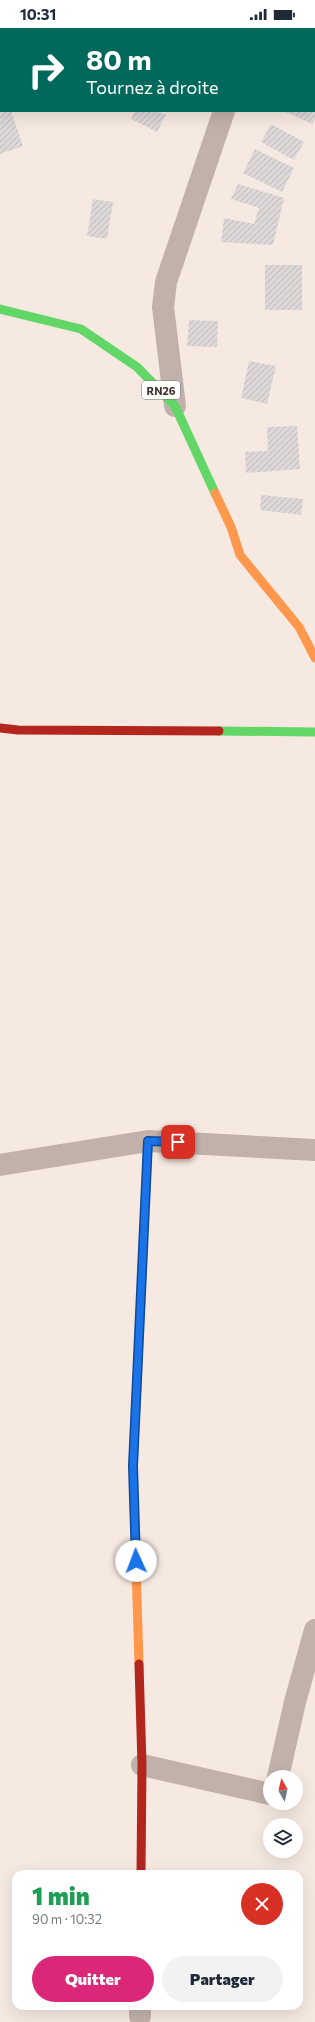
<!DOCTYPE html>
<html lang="fr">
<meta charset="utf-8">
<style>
:root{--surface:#fff;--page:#f2f2f3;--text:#1f2937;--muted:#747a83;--accent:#db2777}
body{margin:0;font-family:Commissioner,sans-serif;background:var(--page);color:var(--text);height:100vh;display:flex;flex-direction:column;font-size:15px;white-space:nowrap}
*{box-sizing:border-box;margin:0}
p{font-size:13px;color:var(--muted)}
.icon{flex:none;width:22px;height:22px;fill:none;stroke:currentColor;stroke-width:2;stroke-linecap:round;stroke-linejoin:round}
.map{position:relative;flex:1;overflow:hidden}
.details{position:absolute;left:12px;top:1842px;width:291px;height:140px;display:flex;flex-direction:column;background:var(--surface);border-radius:12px;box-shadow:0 4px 16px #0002}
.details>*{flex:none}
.hud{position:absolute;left:0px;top:0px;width:315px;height:84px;box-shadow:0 4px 16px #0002;background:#00695c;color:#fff;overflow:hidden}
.needle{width:26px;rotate:352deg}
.tools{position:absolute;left:263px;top:1742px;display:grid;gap:8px}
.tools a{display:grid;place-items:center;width:40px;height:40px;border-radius:50%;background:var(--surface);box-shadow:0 4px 16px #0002;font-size:20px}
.pin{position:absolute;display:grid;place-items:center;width:34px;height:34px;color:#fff;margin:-17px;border-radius:8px;box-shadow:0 2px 6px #0006}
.me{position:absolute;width:44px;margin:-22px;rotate:358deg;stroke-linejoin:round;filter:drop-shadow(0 0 3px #0008)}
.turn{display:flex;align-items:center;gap:14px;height:84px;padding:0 20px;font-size:18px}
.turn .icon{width:52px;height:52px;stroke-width:2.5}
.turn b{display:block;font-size:28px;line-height:34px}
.round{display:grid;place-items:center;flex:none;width:42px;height:42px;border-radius:21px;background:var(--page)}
.overview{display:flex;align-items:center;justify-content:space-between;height:68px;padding:0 20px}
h1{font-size:24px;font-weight:800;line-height:30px;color:#1e9e55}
.primary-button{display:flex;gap:8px;margin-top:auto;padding:8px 20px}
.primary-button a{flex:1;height:46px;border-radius:24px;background:var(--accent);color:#fff;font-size:16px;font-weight:800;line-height:46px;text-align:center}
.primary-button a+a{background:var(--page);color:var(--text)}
.status{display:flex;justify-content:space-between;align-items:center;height:28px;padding:0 20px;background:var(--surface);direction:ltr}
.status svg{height:11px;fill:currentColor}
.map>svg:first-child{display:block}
.building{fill:url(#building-hatch)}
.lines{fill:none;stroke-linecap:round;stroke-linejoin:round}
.street{stroke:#c0b1aa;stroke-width:22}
.fast{stroke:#63d668;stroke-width:9}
.slow{stroke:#ff974d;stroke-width:9}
.jam{stroke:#b3261e;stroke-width:9}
.route-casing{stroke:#114b97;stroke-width:10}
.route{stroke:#1a73e8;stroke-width:7}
.labels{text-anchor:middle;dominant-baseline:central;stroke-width:3.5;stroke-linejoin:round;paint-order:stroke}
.shield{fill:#fff;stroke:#77706b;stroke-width:1}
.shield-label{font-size:11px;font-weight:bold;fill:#3d332c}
</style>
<div class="status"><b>10:31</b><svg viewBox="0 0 49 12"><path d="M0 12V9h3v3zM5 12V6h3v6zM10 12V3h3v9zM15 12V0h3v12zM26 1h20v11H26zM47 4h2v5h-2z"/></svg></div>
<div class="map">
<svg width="315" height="1994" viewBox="0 0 315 1994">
<defs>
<pattern id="building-hatch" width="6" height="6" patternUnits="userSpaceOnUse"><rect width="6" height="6" fill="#ded7d8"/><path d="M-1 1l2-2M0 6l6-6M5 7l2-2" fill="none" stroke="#bfb9ba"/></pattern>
</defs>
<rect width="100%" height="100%" fill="#f6e9e1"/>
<path class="building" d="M0 83H11L23 118 0 126Z
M135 83H156L166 87 157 104 131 91Z
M284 83H315V91L312 96Z
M271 96 304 114 294 132 261 114Z
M255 121 294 140 282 164 243 145Z
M238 156 284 170 273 217 221 214 224 190 254 196 259 180 231 171Z
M93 171 113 174 107 211 87 208Z
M265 237H302V282H265Z
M189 292 218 293 217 319 187 318Z
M249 333 276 338 267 376 241 370Z
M297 398 300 441 246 445 245 424 268 423 267 399Z
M261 467 303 471 301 487 260 482Z"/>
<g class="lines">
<path class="street" d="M252 1 253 0
M175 378 163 279 166 254 224 83
M0 1137 148 1113 315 1122
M142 1737 270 1766
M278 1749 295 1674 315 1602
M140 1988V1978"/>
<path class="fast" d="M0 281 81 301 137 339 175 378 215 465
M219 703 315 704
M138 1333 148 1113"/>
<path class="slow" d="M215 465 231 499 240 527 299 599 315 630
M138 1333 133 1438 139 1636"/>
<path class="jam" d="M0 700 18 702 219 703
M139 1636 142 1737 141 1846"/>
</g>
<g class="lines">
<g class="route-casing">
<path id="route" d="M136 1533 133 1438 148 1113 178 1114"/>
</g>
<use href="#route" class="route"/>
</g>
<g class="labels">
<rect class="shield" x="142" y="353" width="38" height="18" rx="3"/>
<g class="shield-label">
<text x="161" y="362">RN26</text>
</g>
</g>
</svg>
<div class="tools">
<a><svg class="needle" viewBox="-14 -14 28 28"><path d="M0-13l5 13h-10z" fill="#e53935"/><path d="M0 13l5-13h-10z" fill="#747a83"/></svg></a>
<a><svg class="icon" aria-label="layers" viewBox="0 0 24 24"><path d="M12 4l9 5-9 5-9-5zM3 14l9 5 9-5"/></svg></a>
</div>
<div class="pin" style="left:178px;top:1114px;background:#d93025"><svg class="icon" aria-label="arrive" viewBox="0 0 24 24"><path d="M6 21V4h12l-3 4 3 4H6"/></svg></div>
<svg class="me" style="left:136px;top:1533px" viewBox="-20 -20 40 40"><circle r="19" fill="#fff"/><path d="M0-13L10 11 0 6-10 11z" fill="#1a73e8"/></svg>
<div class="hud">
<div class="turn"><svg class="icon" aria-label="right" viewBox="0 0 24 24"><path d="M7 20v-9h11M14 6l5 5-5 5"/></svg><div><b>80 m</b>Tournez à droite</div></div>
</div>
<section class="details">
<div class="overview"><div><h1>1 min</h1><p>90 m · 10:32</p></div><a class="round" style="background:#d93025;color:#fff"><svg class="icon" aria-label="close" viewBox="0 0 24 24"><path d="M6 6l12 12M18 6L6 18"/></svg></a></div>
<div class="primary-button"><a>Quitter</a><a>Partager</a></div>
</section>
</div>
